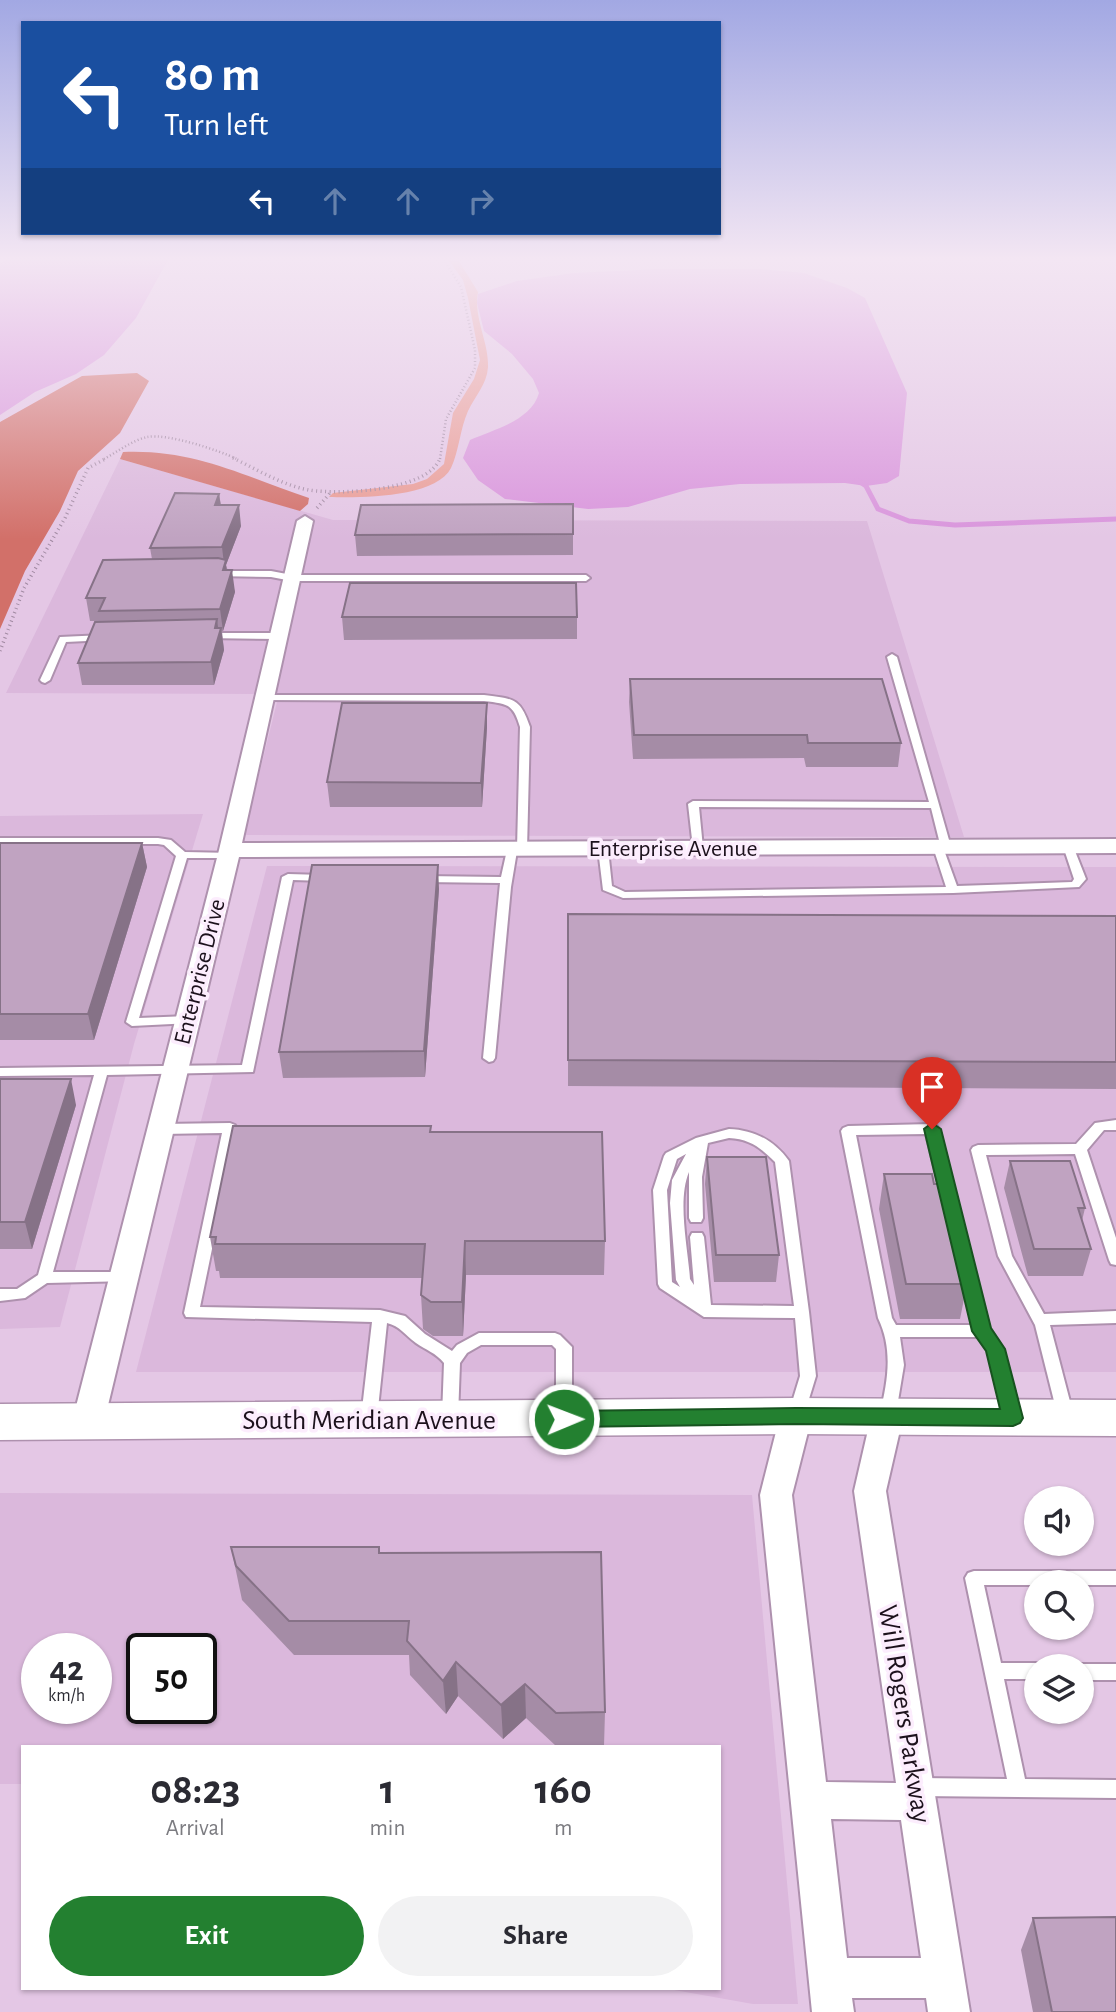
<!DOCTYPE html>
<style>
:root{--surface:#fff;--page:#f2f2f3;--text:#2b2b33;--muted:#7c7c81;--accent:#238030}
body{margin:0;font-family:"Alegreya Sans",sans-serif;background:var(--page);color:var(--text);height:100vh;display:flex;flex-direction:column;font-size:26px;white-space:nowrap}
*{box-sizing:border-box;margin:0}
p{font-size:23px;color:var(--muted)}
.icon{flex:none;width:38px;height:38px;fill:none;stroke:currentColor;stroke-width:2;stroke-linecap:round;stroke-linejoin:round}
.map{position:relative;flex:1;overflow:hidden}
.drawer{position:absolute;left:21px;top:1745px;width:700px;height:245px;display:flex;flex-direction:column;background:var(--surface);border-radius:0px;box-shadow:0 2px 5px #0004}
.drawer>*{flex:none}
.banner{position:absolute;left:21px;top:21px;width:700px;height:214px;border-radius:0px;box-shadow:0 2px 5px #0004;background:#1a4fa0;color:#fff;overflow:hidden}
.buttons{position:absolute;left:1024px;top:1486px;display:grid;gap:14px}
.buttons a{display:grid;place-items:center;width:70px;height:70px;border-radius:50%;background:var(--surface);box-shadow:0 2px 5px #0004;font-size:35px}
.speed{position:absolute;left:21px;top:1633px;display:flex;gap:14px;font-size:35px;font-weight:700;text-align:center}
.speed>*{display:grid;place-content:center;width:91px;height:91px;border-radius:50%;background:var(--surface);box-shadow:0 2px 5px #0004;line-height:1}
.speed small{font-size:18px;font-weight:400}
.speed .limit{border:4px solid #111;border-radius:10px;background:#fff;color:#111}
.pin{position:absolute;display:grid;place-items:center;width:60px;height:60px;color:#fff;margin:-72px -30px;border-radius:50% 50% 50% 0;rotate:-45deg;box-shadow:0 0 7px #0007}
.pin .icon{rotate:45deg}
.me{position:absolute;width:77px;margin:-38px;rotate:89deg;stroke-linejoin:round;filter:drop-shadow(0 0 5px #0008)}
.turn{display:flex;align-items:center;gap:24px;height:147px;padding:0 28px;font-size:32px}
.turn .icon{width:91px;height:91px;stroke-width:2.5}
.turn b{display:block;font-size:49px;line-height:60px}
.lanes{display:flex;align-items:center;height:66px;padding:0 28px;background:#0003;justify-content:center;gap:35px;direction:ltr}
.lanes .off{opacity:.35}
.eta{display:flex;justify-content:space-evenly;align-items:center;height:119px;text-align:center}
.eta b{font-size:42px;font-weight:700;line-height:49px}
.primary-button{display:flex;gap:14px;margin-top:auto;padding:14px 28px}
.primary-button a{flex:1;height:80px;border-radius:42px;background:var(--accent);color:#fff;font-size:28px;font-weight:700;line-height:80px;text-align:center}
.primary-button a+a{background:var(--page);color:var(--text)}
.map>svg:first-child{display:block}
.built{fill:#dbb8dc;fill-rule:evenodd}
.green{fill:#ea9d96}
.forest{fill:#d27069}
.water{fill:#d995dc}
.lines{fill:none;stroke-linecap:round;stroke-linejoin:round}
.stream{stroke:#d995dc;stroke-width:5}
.service-casing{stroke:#ae91ae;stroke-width:4}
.minor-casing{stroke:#ae91ae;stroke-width:4}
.secondary-casing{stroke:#ae91ae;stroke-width:3}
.path-far1{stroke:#a18aa2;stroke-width:2.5;stroke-dasharray:1 2.5;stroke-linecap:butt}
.path{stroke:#a18aa2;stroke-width:3.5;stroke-dasharray:1 3.5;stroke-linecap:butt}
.service{fill:#fff;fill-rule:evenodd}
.minor{fill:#fff;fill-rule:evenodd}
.secondary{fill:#fff;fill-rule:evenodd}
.wall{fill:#a58ca6}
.shaded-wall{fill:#867287}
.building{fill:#c0a3c1;stroke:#867287;stroke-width:2}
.route{fill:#238030;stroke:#17531f;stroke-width:2}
.labels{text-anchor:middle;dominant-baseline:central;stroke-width:7;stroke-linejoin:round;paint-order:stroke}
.street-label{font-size:24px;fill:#1c111c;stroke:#fcedfd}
.near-street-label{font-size:28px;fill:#1c111c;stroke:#fcedfd}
</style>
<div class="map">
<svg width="1116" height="2012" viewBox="0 0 1116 2012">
<rect width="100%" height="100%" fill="#e4c7e5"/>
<path class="built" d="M120 459 333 520 867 521 964 837 244 835 279 694 6 693Z
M203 814 134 1044 60 1327 0 1329V816Z
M267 866 1116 867V1372H136Z
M0 1493 752 1495 798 2004H753L663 1988H719V1746H23V1784H0ZM37 1648H96V1708H37ZM142 1648H201V1708H142Z"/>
<path class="green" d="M447 258H457L478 292C473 317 489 342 488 367 487 384 475 396 468 411 460 429 459 451 451 468 436 498 359 498 329 497L333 493 413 484 427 479 444 464 453 413 474 379 480 360 468 298 463 280Z"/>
<path class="forest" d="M137 373 149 381 120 433 78 471 60 511 25 571 0 629V422L82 376Z
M123 452C195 449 243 476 309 498L308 504 300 511 120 459Z"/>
<path class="water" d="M9 258H169L136 318 104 355 76 374 35 392 0 415V264Z
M660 269H759L804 273 847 288 865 298 907 393 899 476 887 483 866 486 845 483 740 484 690 489 628 507 588 509 505 499 478 480 463 458 470 440C494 429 531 421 539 393L533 379 512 354 484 331 477 303 478 294 517 281 574 273Z"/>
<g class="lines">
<path class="stream" d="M857 480 866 486 878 509 909 521 955 525 1116 519"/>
<g class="service-casing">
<path id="service" d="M216 571H271L292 575H586L590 578 586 581H292L271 577 213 576V572Z
M206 633H279L284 636 279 639 203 638V634Z
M104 635 107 636V640L66 642 50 680 45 683 42 682 40 680 60 637Z
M892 654 897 657 951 847 944 850 957 886 1072 882 1074 879 1063 846 1068 843 1073 846 1086 879 1079 887 953 893 623 898 603 890 598 849 603 846 608 849 612 886 625 892 946 887 933 847 934 845 940 844 931 808 699 807 703 848 698 851 693 848 688 804 693 801 929 802 887 657Z
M265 695H484C513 699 520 697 530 727L527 850 522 853 517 851 511 887 495 1058 493 1061 489 1062 483 1058 500 883 423 882 417 879 423 876 501 877 507 850 512 847 517 849 520 727C513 703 507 704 484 701L262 700V696Z
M0 838H158L171 840 185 852 233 853 234 855 229 858H187L139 1018 188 1016 194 1020 192 1023 132 1026 126 1022 176 856 164 845 158 844H0Z
M288 874 324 875 330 878 324 881 293 880 253 1072 107 1075 53 1272H125L130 1273 132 1277 130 1281 47 1283 25 1298 0 1301V1289H17L38 1275 94 1075 0 1076V1068L242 1065 282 877Z
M1116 1120V1130H1104L1087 1150 1116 1238V1265L1111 1264 1109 1260 1075 1154 986 1155 1012 1256 1044 1314 1116 1311V1323L1050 1325 1073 1413 1071 1417 1065 1419 1059 1417 1057 1413 1035 1325 998 1256 971 1150 973 1147 978 1145 1076 1144 1095 1123Z
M230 1123 235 1125 237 1128 200 1307 380 1310 405 1316 425 1334 452 1351 457 1345 479 1333H555L560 1335 572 1347V1415L570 1419 564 1421 558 1419 556 1415V1349L552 1345H481L467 1353 460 1363 458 1417 456 1421 450 1423 444 1421 442 1417 444 1363C436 1353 426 1350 416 1343 405 1335 400 1326 387 1323L377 1418 375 1422 369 1424 363 1422 361 1418 372 1322 186 1317 184 1313 222 1133 161 1134 156 1132 154 1129 156 1126 161 1124Z
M932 1124 937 1126 939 1129 989 1329 1003 1349 1020 1415 1018 1419 1012 1421 1006 1419 1004 1415 988 1351 978 1337H900L904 1365 896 1413 894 1417 888 1419 882 1417 880 1413C888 1380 893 1349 878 1318L841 1131 843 1128 848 1126ZM926 1134 973 1325H896L892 1318 856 1135Z
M729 1129C754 1130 774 1140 789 1161L809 1312 816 1376 805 1412 803 1416 797 1418 791 1416 789 1412 800 1376 795 1318 704 1317 660 1288 658 1284 653 1190 664 1156 666 1153 696 1138ZM729 1138C750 1139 761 1148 775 1162L794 1306 711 1305 704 1237 702 1233H692L690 1237 694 1285 690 1279C688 1249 677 1200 689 1172V1218L691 1222H701L703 1218 702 1177 708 1143ZM686 1154 672 1180 670 1203 676 1280 680 1287 672 1282 667 1190 677 1159Z
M974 1571H1116V1585H1082V1582H1036V1585H984L1001 1663H1036L1043 1666H1036V1679H1004L1025 1779 1116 1780V1798L917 1796 910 1793 908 1787 910 1781 917 1778 1007 1779 965 1578 968 1573Z
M1082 1664H1116V1680H1082V1666H1076Z"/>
</g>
<g class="minor-casing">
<path id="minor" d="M305 516 313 521 242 843 1116 839V853L239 857 104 1422 99 1431 88 1435 77 1431 72 1422 219 850 297 521Z
M796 1403 807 1407 812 1416 792 1495 826 1782 896 1783 854 1491 871 1417 876 1408 887 1404 898 1408 903 1417 886 1491 970 2012H928L926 1998H852L854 2012H812L760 1495 780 1416 785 1407ZM831 1819 901 1820 921 1958H847Z"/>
</g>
<g class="secondary-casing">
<path id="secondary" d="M796 1398 1116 1400V1436L796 1434 0 1440V1404Z"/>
</g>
<path class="path-far1" d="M104 459C117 452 133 440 147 437 167 433 218 450 237 459
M440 459 446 419 475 368V350L461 287 443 258"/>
<path class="path" d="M233 458C258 470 282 485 309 490 340 495 429 491 440 458
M317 508 331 492
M0 651 24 588 65 518 88 468 107 458"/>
<use href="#service" class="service"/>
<use href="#minor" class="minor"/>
<use href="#secondary" class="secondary"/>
</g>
<path class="wall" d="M219 494 221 505 241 526 226 565 235 592 223 631H222L224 650 214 685H82L78 663 101 622V621H90L86 598 152 559 150 548Z
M573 534V555L357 556 355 535Z
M342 617H577V639L344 640Z
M630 679 901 743 898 767H806L804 758 633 759 629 702Z
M487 727 482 807H330L327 782Z
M0 843H142L147 867 94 1040H0Z
M439 889 425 1077 283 1078 279 1052Z
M568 914 1116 916V1089L568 1086Z
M0 1079 76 1105 32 1249H0Z
M431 1126V1132L605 1241 604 1275H466L463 1336H433L423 1329 421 1295 422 1278H220L219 1271H216L210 1237Z
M707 1157 779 1255 776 1282H714L705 1184Z
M1010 1161 1085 1208 1082 1221 1091 1249 1083 1276H1028L1004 1188Z
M884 1174 934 1184 967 1284 960 1319H900L879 1209Z
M231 1547 380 1553 605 1712 604 1746H556L526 1718 503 1739 458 1696 446 1714 410 1675 409 1655H294L242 1600Z
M1033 1918 1116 2012H1033L1021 1950Z"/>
<path class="shaded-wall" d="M219 494 222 514 215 505Z
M239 505 241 526 226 565 228 581 223 570 224 564 222 547Z
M232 570 235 592 223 631 220 609Z
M217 619 219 635 221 628 224 650 214 685 211 662 215 628Z
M487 703V727L482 807 481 783Z
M142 843 147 867 94 1040 88 1014Z
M438 865 439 889 425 1077 424 1051Z
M71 1079 76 1105 32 1249 25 1222Z
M465 1241 466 1275 463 1336 462 1302Z
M456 1662 458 1696 446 1714 443 1681Z
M525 1684 526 1718 503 1739 501 1705Z"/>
<path class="building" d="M175 493 219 494 215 505H239L222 547 150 548Z
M573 504V534L355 535 361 505Z
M218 558 226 560 223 570H232L220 609 99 611 105 598H86L103 560Z
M350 583H576L577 617H342Z
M217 619 215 628H221L211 662 78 663 95 622Z
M630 679H882L901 743H808L807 735H634Z
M342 703H487L481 783 327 782Z
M0 843H142L88 1014H0Z
M312 865H438L424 1051 279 1052Z
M568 914 1116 916V1062L568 1060Z
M0 1079H71L25 1222H0Z
M233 1126H431L430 1132H602L605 1241H465L462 1302H431L421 1295 425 1244H215L216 1237H210Z
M707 1157H766L779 1255H716Z
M1010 1161H1070L1085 1208H1078L1091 1249H1034Z
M884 1174H932L934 1184H943L967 1284H906Z
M231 1547H379V1553L601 1552 605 1712 556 1713 525 1684 501 1705 456 1662 443 1681 407 1641 409 1621H289L236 1566Z
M1116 1917V2012H1052L1033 1918Z"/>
<linearGradient id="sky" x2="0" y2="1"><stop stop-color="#a2a8e3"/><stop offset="0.48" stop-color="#f3e6f3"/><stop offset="1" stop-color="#f3e6f3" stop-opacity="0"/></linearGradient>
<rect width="1116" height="539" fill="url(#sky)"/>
<path class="route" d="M932 1123 941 1129 991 1328 1005 1349 1023 1418 1020 1423 1013 1426 796 1424 564 1427 557 1425 554 1419 557 1413 564 1411 796 1408 1000 1409 986 1351 972 1331 924 1129Z"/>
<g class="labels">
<g class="street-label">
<text x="673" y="849">Enterprise Avenue</text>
<text transform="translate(200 972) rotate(-76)">Enterprise Drive</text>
</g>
<g class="near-street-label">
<text x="369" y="1421">South Meridian Avenue</text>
<text transform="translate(904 1714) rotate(81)">Will Rogers Parkway</text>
</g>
</g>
</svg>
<div class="buttons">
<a><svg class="icon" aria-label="sound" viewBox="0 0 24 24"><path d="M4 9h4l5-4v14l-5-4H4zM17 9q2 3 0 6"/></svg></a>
<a><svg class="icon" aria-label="search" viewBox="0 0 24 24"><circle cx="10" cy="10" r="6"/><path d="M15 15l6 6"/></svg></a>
<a><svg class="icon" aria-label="layers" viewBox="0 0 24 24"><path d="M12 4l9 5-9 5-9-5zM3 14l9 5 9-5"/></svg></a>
</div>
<div class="speed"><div>42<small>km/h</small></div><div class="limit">50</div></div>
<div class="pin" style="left:932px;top:1129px;background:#d93025"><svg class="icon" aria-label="arrive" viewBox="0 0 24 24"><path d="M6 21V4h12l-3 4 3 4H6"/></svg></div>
<svg class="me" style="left:564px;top:1419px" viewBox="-20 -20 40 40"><circle r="17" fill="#238030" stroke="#fff" stroke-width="3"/><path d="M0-11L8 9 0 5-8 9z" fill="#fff"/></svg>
<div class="banner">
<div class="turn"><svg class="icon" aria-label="left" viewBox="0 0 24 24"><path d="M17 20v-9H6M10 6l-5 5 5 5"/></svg><div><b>80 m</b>Turn left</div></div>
<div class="lanes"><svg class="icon" aria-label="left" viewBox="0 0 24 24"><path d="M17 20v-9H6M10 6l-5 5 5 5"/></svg><svg class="icon off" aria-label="ahead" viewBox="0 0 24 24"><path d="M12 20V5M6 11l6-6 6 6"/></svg><svg class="icon off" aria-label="ahead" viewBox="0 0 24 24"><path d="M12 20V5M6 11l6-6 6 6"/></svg><svg class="icon off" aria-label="right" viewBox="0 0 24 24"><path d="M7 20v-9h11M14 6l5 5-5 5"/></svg></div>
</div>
<section class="drawer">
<div class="eta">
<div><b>08:23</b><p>Arrival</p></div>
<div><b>1</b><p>min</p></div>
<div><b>160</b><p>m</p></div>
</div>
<div class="primary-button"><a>Exit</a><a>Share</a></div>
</section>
</div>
